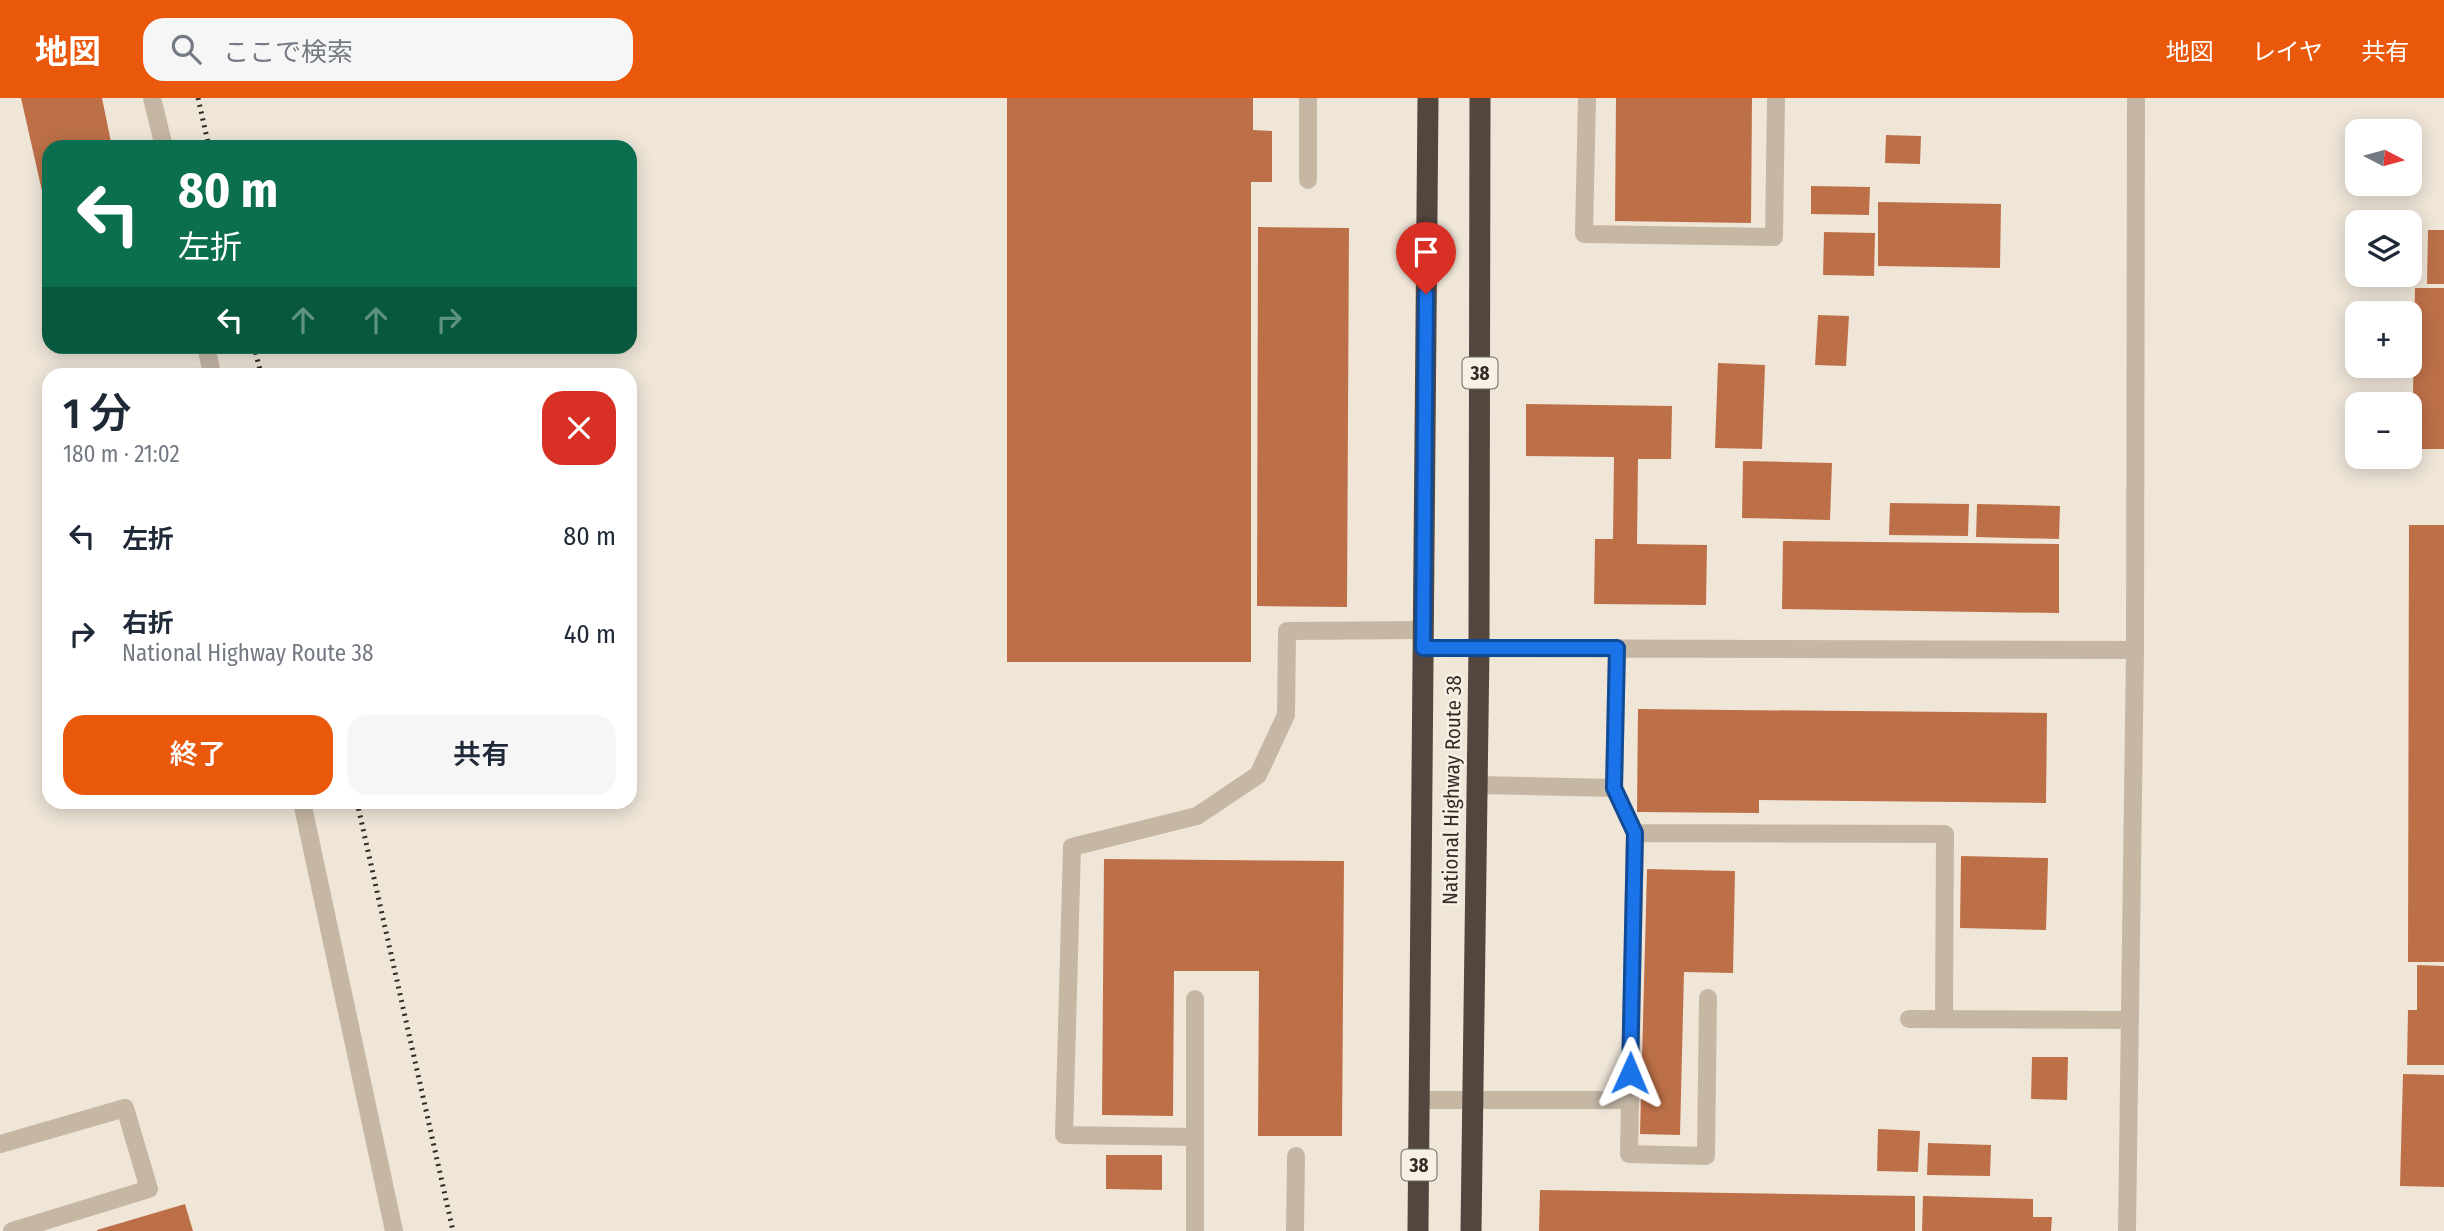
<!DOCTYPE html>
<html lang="ja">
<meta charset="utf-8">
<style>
:root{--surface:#fff;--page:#f6f6f7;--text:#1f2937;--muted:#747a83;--accent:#ea580c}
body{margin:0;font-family:"Fira Sans Condensed","Noto Sans JP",sans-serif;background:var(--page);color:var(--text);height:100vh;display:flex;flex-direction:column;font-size:26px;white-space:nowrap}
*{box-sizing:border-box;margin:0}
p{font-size:23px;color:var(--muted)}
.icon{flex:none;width:38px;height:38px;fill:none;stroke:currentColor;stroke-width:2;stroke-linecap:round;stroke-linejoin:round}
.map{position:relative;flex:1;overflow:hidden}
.drawer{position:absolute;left:42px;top:270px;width:595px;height:441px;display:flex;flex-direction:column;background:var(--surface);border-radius:21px;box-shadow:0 4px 18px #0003}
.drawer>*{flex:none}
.guide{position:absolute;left:42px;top:42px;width:595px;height:214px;border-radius:21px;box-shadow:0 4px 18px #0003;background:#0b6e4f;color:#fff;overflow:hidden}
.needle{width:46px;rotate:96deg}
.fabs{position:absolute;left:2345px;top:21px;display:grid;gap:14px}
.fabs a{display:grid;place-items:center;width:77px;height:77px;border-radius:14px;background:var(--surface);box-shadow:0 4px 18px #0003;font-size:35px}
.pin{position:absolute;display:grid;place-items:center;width:60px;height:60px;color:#fff;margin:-72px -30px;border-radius:50% 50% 50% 0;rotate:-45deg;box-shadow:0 0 7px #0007}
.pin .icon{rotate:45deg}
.me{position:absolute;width:77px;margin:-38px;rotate:1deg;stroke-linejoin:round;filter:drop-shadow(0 0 5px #0008)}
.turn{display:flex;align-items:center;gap:24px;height:147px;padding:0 21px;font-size:32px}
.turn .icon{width:91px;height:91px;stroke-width:2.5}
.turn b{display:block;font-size:49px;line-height:60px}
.lanes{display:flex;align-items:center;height:66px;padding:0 21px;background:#0003;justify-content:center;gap:35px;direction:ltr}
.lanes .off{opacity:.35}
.round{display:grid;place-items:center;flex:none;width:74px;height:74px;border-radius:21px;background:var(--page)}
.summary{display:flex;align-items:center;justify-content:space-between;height:119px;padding:0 21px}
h1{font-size:42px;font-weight:600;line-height:52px}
.button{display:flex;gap:14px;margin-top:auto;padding:14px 21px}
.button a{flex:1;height:80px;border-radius:21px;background:var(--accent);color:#fff;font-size:28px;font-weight:600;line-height:80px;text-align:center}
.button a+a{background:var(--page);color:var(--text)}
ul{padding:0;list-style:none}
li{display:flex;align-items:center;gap:21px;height:98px;padding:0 21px}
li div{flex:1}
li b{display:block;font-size:26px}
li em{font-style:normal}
header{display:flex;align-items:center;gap:42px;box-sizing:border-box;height:98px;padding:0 35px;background:var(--accent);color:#fff}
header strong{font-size:33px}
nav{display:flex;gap:38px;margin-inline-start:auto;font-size:24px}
.search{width:490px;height:63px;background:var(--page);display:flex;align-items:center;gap:18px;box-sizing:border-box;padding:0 24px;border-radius:21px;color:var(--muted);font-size:26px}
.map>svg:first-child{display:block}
.building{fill:#bd7048}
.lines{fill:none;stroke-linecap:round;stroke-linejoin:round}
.minor{stroke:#c6b7a5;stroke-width:18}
.highway{stroke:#52463e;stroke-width:21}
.rail{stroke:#322b26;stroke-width:5;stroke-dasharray:2 5;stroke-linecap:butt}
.route-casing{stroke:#114b97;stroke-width:18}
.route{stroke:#1a73e8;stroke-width:12}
.labels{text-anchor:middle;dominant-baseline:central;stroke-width:5;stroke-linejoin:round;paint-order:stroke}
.shield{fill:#f7f0e4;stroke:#6d665f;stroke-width:2}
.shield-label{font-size:19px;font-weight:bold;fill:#322b26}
.street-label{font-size:21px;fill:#322b26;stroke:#f7f0e4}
</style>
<header>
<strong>地図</strong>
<div class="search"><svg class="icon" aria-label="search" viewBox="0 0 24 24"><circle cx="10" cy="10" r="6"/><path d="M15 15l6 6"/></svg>ここで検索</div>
<nav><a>地図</a><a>レイヤ</a><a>共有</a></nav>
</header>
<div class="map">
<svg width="2444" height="1133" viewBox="0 0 2444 1133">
<rect width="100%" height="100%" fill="#efe6d8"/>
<path class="building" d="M21 0H102L112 49H49V124Z
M1007 0H1253V32L1272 33V84H1251V564H1007Z
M1616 0H1752L1751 125 1615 123Z
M1886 37 1921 38 1920 66 1885 65Z
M1811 88 1870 89 1869 117 1811 116Z
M1878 104 2001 106 2000 170 1878 168Z
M1258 129 1349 130 1347 509 1257 508Z
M2428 132H2444V186H2427Z
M1824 134 1875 135 1874 178 1823 177Z
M2415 190H2444V351H2412Z
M1818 217 1849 218 1846 268 1815 267Z
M1718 265 1765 267 1762 351 1715 350Z
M1526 306 1672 308 1671 361H1638L1637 446 1707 447 1706 507 1594 506 1595 441H1613L1614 359 1526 358Z
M1743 363 1832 365 1830 422 1742 420Z
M1890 405 1969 406 1968 438 1889 437Z
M1977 406 2060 408 2059 441 1976 439Z
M2409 427H2444V864H2408Z
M1783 443 2059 446V515L1782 511Z
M1638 611 2047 615 2046 705 1759 702V715L1637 714Z
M1961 758 2048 760 2046 832 1960 830Z
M1104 761 1344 763 1342 1038H1258L1259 873H1174L1173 1018 1102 1017Z
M1647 771 1735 773 1733 875 1684 874 1680 1037 1640 1036Z
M2417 867 2444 868V967H2407L2408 912H2417Z
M2032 959H2068L2067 1002 2031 1001Z
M2403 976 2444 977V1089L2400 1088Z
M1878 1031 1920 1033 1918 1074 1877 1073Z
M1928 1045 1991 1047 1990 1078 1927 1077Z
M1106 1057H1162V1092L1106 1091Z
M1540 1092 1915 1098V1133H1539Z
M1923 1098 2033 1101V1119H2052L2051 1133H1922Z
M185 1106 193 1133H97V1132Z"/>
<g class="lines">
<path class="minor" d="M152 0 164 49
M1587 0 1584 136 1774 139 1776 0
M1308 82V0
M206 248 212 276
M1423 550 2135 552
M1477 687 1614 690 1617 550
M1614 690 1635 735
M302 704 394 1133
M1909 921 2130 922
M1419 1002H1630L1635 735 1945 736 1944 921
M1630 1002 1629 1056 1706 1058 1708 900
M1195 1039 1064 1037 1072 749 1197 718 1258 677 1286 617 1287 533 1423 532
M0 1046 125 1010 149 1091 12 1133
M1195 1133V901
M1295 1133 1296 1058
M2127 1133 2135 552 2136 0"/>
<path class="highway" d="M1418 1133 1428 0
M1471 1133 1479 550 1480 0"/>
<path class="rail" d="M198 0 209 49
M254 248 261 276
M357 704 453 1133"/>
</g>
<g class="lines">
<g class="route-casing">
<path id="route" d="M1426 196 1423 550H1617L1614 690 1635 735 1630 975"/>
</g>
<use href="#route" class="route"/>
</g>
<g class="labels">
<g class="shield">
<rect x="1462.5" y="259.5" width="35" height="31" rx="5"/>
<rect x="1401.5" y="1051.5" width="35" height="31" rx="5"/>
</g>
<g class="shield-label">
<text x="1480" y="275">38</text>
<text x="1419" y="1067">38</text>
</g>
<g class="street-label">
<text transform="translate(1452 692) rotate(-89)">National Highway Route 38</text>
</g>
</g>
</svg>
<div class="fabs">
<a><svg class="needle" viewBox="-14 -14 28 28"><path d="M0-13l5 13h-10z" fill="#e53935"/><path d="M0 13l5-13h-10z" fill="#747a83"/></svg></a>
<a><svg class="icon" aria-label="layers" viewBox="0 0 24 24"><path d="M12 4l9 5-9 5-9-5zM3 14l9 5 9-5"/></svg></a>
<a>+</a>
<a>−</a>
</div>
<div class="pin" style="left:1426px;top:196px;background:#d93025"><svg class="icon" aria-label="arrive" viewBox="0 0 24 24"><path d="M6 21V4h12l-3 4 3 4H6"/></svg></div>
<svg class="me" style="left:1630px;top:975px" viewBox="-20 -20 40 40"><path d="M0-17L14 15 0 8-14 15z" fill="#1a73e8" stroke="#fff" stroke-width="4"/></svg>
<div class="guide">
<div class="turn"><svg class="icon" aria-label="left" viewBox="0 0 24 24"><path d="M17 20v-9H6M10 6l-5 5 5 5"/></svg><div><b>80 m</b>左折</div></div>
<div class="lanes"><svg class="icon" aria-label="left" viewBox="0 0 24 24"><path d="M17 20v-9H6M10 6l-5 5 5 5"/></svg><svg class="icon off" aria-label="ahead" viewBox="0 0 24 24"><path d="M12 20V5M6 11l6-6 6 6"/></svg><svg class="icon off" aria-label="ahead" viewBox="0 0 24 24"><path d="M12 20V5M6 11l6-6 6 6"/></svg><svg class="icon off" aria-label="right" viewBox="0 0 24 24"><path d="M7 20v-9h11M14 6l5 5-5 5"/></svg></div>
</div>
<section class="drawer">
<div class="summary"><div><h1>1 分</h1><p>180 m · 21:02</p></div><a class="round" style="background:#d93025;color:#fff"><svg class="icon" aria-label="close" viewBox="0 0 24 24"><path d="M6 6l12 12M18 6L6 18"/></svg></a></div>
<ul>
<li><svg class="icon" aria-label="left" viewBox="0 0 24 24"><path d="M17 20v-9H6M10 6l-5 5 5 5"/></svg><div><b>左折</b></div><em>80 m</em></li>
<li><svg class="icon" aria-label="right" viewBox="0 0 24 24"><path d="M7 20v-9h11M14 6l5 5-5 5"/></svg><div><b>右折</b><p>National Highway Route 38</p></div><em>40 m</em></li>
</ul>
<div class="button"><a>終了</a><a>共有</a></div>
</section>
</div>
